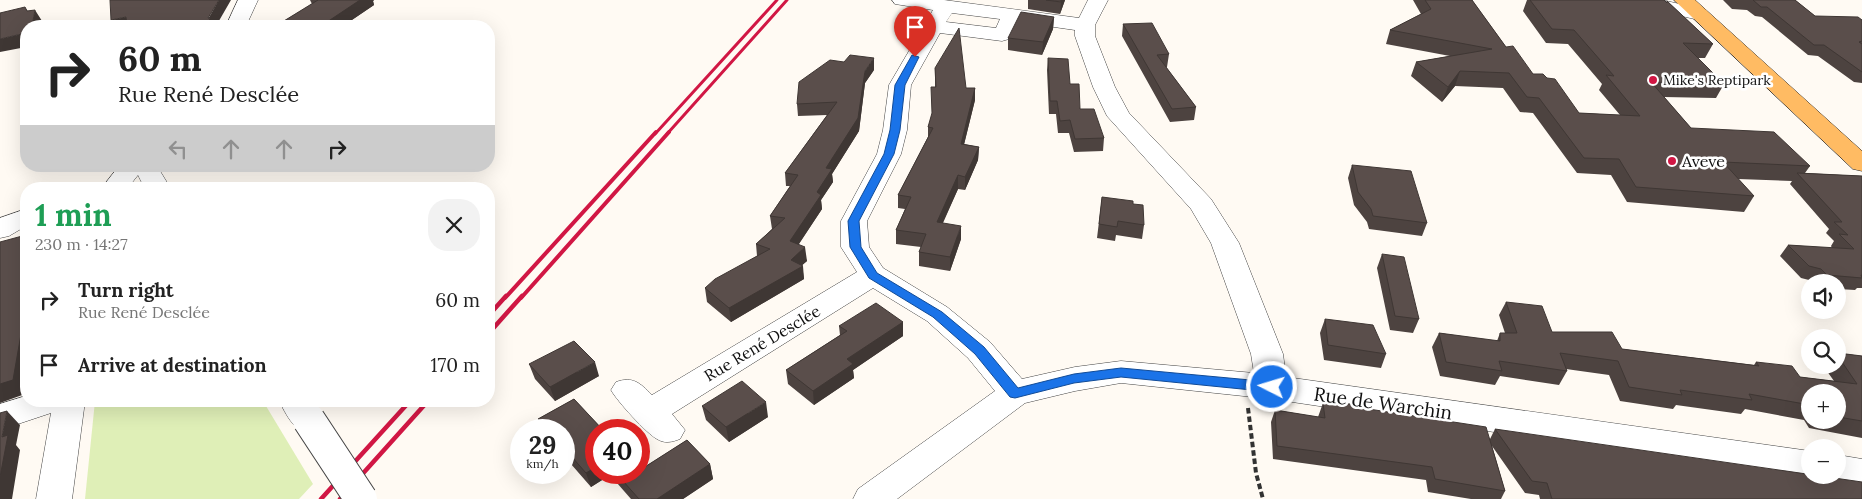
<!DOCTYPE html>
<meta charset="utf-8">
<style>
:root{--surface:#fff;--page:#f2f2f2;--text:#222;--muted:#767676}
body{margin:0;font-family:Lora,serif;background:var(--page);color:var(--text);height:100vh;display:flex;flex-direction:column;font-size:19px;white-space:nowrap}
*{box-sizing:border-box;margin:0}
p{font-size:16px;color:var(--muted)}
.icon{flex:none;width:28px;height:28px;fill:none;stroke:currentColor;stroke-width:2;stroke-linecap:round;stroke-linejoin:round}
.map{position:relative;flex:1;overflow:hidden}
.side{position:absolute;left:20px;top:182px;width:475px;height:225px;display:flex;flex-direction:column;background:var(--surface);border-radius:20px;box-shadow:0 5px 20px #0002}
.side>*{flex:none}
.guide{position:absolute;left:20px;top:20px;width:475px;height:152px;border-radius:20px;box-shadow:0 5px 20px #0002;background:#fff;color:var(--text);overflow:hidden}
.controls{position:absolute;left:1801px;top:274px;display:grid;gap:10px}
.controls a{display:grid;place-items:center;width:45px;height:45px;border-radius:50%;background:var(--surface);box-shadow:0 5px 20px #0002;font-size:25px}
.speed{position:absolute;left:510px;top:419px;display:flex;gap:10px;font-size:25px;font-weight:700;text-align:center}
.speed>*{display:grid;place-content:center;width:65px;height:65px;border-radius:50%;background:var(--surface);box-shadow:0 5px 20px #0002;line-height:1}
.speed small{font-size:12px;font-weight:400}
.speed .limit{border:8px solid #d22;background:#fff;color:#111}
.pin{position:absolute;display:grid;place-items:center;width:42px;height:42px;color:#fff;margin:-51px -21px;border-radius:50% 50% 50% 0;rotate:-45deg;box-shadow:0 0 5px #0007}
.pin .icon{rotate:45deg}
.me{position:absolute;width:55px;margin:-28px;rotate:275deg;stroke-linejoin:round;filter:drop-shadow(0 0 4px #0008)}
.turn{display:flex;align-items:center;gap:18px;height:105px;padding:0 15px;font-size:22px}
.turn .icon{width:65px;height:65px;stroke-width:2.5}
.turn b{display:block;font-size:35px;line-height:42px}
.lanes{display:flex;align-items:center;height:48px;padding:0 15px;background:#0003;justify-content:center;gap:25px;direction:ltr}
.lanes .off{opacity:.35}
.round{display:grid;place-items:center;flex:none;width:52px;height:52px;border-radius:20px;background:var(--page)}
.summary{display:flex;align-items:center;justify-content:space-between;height:85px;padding:0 15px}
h1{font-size:30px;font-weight:700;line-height:38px;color:#1e9e55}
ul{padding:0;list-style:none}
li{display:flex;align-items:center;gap:15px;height:65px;padding:0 15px}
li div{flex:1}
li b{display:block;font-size:19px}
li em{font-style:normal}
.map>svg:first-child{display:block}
.green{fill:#dfefb7}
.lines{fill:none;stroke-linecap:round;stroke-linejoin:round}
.minor-casing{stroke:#434343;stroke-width:1}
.major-casing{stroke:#212121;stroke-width:1}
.path{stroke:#323232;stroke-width:4;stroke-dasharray:5.5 3;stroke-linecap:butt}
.minor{fill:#fff;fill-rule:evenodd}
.major{fill:#ffbb63;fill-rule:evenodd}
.rail-far2{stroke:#d11744;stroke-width:3}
.rail-far1{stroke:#d11744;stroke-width:4}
.rail{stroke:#d11744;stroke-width:4.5}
.minor-bridge-casing{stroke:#434343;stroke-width:34;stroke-linecap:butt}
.minor-bridge{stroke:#fff;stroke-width:32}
.wall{fill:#4d4340;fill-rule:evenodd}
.shaded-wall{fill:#3f3734}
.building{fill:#5a4e4b;stroke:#3f3734}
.route{fill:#1a73e8;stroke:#114b97}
.poi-dot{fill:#d11744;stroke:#fff;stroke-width:2}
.labels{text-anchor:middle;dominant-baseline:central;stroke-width:5;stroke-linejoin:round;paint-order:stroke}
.far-poi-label{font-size:14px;fill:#101010;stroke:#fff;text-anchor:start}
.poi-label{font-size:16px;fill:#101010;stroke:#fff;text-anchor:start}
.street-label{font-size:16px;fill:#101010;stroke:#fff}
.near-street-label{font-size:19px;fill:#101010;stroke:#fff}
</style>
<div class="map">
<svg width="1862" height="499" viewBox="0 0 1862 499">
<rect width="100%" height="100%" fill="#fffaf3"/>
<path class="green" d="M95 401H263L313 484 299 499H85Z"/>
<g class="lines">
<g class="minor-casing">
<path id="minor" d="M238 0H258L246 26H226Z
M892 0H944L1079 18 1088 0H1108L1095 25V36L1115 87 1129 113 1211 199 1239 243 1283 354 1286 377 1810 451V475H1822L1810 479 1272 399 1121 383 1075 391 1025 403 897 499H853L858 489 995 391 968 358 927 321 873 288 672 414 685 430 680 439C672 442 665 444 657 439 647 434 617 401 611 390L616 382C633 376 640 383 652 395L857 272 841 247V221L877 154 883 130 889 85 933 10 895 4ZM952 13 1000 19 996 28 946 22ZM1019 22 1075 30V36L1093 87 1107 116 1191 209 1211 243 1251 354 1254 373 1121 361 1075 367 1022 379 990 342 947 307 883 268 869 247 867 221 901 154 907 130 911 85 940 33 1002 41 1009 39Z
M1626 0H1662L1706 10 1709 14 1706 18 1699 20 1629 4Z
M119 166H157L171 189H145L138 175 127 189H101Z
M26 209V226L9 236 0 238V218Z
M26 396V401H85L72 499H36L51 413 0 430V404Z
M279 401H313L326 420 321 429C296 437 290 421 279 401Z
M1838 455 1862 459V487L1826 479 1824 475H1838Z"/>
</g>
<g class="major-casing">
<path id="major" d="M1674 0H1695L1862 151V171L1853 169Z"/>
</g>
<path class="path" d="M1248 408 1256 473 1263 499"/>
<use href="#minor" class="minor"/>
<use href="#major" class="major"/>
<path class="rail-far2" d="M655 134 777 0
M667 134 787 0"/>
<path class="rail-far1" d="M505 298 656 132
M521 298 669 132"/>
<path class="rail" d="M489 315 506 296
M489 333 522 296
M321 499 410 401
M340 499 428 401"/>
<g class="minor-bridge-casing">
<path id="minor-bridge" d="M309 420 361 499"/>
</g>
<use href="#minor-bridge" class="minor-bridge"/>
</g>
<path class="wall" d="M310 0H374L373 1 374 5 343 26H279V24L312 4Z
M1028 0H1065L1060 14 1028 9Z
M1413 0H1472L1506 47 1533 74 1547 78 1579 113 1620 115 1599 90 1602 84 1568 44 1546 43 1523 11 1527 0H1664L1667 2V1L1713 44 1705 58H1698L1724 84 1716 98 1664 97 1691 128 1810 166 1805 173 1862 176V288H1857L1855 290 1838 289V282H1814L1813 281 1801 278 1780 256 1788 245 1832 248 1831 246 1834 241 1826 233 1829 229 1790 184 1792 181 1738 179 1754 196 1744 212 1627 202 1611 175 1577 173 1533 113 1520 112 1503 88 1455 86 1442 102 1411 76 1416 62 1450 56 1386 44 1390 30 1421 14Z
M1723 0H1795L1815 16 1862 20V83L1854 82 1818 56 1808 55 1762 17 1755 16 1747 10 1732 9Z
M1054 17 1053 29 1042 55 1008 50V38Z
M1123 24 1169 54 1167 67H1166L1196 107 1194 120 1170 122 1122 36Z
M1048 58 1070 84 1080 109 1104 138 1103 151 1074 152 1069 133H1058L1056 114H1049L1047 70Z
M935 68 966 88H975V100L964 144 979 147 978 160 965 190 958 189 943 223 961 239 950 271 919 266V252L921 247 896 244V230L905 209 898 208V195L928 137V127L932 115 935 87Z
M874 70 865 83 859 131 832 174 833 182 821 200 822 209 799 244 807 261 802 265 804 279 731 322 707 302 705 288 757 256 756 244 772 229 770 216 790 186H786L785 173 827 115 798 116 797 104Z
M1352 165 1427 223 1422 236 1369 229 1367 222 1354 205 1348 178Z
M1102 197 1133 204 1144 225 1142 239 1116 235 1115 241 1097 238Z
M1382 254 1419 319 1413 333 1390 330 1377 268Z
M1506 302 1552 332 1622 349 1754 365 1756 362 1800 377 1834 381 1824 367 1825 365H1838V353L1862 356V438L1809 428 1804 420 1745 409 1741 414 1676 405 1673 409 1620 401 1609 375 1566 369 1567 371 1559 385 1500 376 1495 385 1440 376 1432 347 1439 333 1497 341 1500 333H1505L1499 315ZM1810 392H1838V420H1810Z
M1325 319 1386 354 1381 368 1324 360 1320 333Z
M903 322V336L853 370 854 378 814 405 788 384 786 370 840 335 839 326Z
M529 364 599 376 555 401 535 379Z
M574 399 603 430H596V472H639V469L640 470 687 440 710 464 713 479 683 499H631L610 475 591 487 564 456V430H542L538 419Z
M1323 403 1362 408 1490 439 1495 429 1862 499H1540L1539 495 1525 493 1492 446 1505 491 1501 499H1471L1428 492 1426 480 1273 459 1271 422 1275 410 1318 417Z
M702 406 768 417 729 442 706 420Z"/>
<path class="shaded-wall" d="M219 0H231L216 26H204Z
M360 0H374L373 1 374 5 343 26H321Z
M1061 0H1065L1060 14 1061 2Z
M25 7 33 20 35 10 42 21 41 26H32Z
M126 17 131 26H115L111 20Z
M1054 17 1053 29 1042 55 1043 42Z
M26 33V47L0 52V39Z
M874 58V70L865 83 859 131 832 174 833 182 821 200 822 209 792 254 790 241 817 192 865 71Z
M1460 71 1455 86 1442 102 1448 87Z
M975 88V100L961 157V144Z
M979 147 978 160 965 190V177Z
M958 175V189L937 235V222Z
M961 226V239L950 271V257Z
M805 247 807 261 799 268 803 266 804 279 731 322 729 308 791 260Z
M26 256V388L25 394 0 403V384L21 318V257Z
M903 322V336L853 370 854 378 814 405 813 391 847 359Z
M595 362 599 376 555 401 550 387Z
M766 402 768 417 729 442 726 427Z
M7 411 20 425 16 445 20 450 12 499H0V477L2 437Z
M710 464 713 479 683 499H657Z
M596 467V472H609L610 475 591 487 586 473Z"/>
<path class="building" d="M110 0H219L208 18H211L204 26H127L126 17 111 20Z
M317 0H360L321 26H285L286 25 279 24 318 0Z
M1046 0H1061V2Z
M1425 0H1472L1506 47 1513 46 1533 74H1543L1547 78 1555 79 1579 113 1640 116 1606 75 1614 76 1574 30 1552 29 1530 0H1664L1667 3V1L1713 44 1683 43 1724 84 1651 82 1691 128 1774 132 1810 166 1723 162 1754 196 1636 187 1619 159 1584 158 1539 98 1527 97 1509 73 1460 71 1448 87 1416 62 1492 49 1390 30 1431 9Z
M1753 0H1795L1815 16 1858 17 1862 20V41L1859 42 1862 44V72L1824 45H1814L1767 7H1761Z
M25 7 27 11 35 10 32 26H26V33L0 39V13Z
M1021 12 1054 17 1043 42 1008 38Z
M1152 23 1169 54 1157 55 1196 107 1172 109 1123 24Z
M959 28 966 88H975L961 144 979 147 965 177 958 175 937 222 961 226 950 257 919 252 926 234 896 230 911 197 898 195 933 128 928 127 932 113 931 87H936L935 68Z
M850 55 874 58 865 71 858 118 826 168 832 169 817 192 821 195 790 241 805 247 791 260 803 266 729 308 705 288 715 279 770 249 756 244 785 218 770 216 798 175 785 173 837 102 797 104 799 82 830 60 844 62Z
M1048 58 1068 59 1070 84H1079L1080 109H1094L1104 138 1075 139 1070 120 1060 121 1057 101H1050Z
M1352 165 1411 171 1427 223 1373 216 1371 209 1358 192Z
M1797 173 1862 176V275H1861L1862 278 1827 275 1821 269 1809 266 1788 245 1854 249 1839 234 1848 235 1834 222H1842Z
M1102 197 1133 201V204L1143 205 1144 225 1118 221 1117 227 1099 224Z
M26 235V256L21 257V318L24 317 13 380 0 384V242Z
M1382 254 1404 257 1419 319 1395 316Z
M1506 302 1542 306 1552 332H1612L1622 349 1759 366 1756 362 1792 366 1800 377 1857 384 1838 356V353L1862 356V421L1838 417V392H1810V405L1749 394 1752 400 1680 390 1682 395 1629 387 1618 361 1560 353 1567 371 1499 361 1502 371 1446 362 1439 333 1500 341V333H1517Z
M876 303 903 322 847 359 853 364 813 391 786 370 847 331 839 326Z
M1325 319 1373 325 1386 354 1328 345Z
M574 341 595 362 550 387 529 364Z
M742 381 766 402 726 427 702 406Z
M574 399 603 430H596V467L586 473 564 448V430H548L538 419Z
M1323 403 1351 404 1362 408 1486 427 1505 491 1435 479 1432 467 1277 446 1275 410 1325 418Z
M7 411 2 437 8 435 0 477V413Z
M1495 429 1862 482V499H1552L1547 483 1532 481Z
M687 440 710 464 657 499H639L615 472H639V469L640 470Z"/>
<path class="route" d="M912 55 919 57 905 85 900 130 894 154 859 221 861 247 877 273 942 312 984 347 1018 388 1074 374 1121 368 1272 382 1277 384 1279 387 1277 391 1272 392 1121 377 1074 383 1015 398 1010 397 975 354 933 317 869 278 850 247 848 221 884 154 890 130 895 85Z"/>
<g class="poi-dot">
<circle cx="1653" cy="80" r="5"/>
<circle cx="1672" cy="161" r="5"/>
</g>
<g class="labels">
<g class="far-poi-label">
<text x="1663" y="80">Mike's Reptipark</text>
</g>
<g class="poi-label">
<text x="1682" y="161">Aveve</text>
</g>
<g class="street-label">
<text transform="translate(762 343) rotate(-31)">Rue René Desclée</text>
</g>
<g class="near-street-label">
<text transform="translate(1383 403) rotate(8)">Rue de Warchin</text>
</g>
</g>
</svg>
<div class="controls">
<a><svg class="icon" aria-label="sound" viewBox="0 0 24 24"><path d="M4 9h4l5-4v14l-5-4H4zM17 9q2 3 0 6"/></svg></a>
<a><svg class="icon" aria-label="search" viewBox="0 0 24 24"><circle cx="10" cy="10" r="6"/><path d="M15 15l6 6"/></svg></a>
<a>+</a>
<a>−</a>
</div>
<div class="speed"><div>29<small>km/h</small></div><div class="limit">40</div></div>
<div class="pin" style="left:915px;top:57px;background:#d93025"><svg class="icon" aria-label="arrive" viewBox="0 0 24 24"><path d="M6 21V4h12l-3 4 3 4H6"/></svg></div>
<svg class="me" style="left:1272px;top:387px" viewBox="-20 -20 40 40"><circle r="17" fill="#1a73e8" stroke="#fff" stroke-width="3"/><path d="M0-11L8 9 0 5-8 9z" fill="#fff"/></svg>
<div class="guide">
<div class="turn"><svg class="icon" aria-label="right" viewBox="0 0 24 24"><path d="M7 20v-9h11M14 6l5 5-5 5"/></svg><div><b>60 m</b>Rue René Desclée</div></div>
<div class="lanes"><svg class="icon off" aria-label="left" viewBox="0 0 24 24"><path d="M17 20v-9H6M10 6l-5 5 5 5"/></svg><svg class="icon off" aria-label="ahead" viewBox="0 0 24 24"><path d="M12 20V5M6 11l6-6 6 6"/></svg><svg class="icon off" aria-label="ahead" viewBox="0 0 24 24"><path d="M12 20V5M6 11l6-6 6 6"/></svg><svg class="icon" aria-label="right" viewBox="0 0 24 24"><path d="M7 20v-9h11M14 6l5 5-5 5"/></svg></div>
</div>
<section class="side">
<div class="summary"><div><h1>1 min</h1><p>230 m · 14:27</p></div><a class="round"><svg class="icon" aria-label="close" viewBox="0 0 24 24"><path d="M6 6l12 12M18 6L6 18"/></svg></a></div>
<ul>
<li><svg class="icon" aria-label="right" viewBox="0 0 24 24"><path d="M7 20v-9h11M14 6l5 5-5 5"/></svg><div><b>Turn right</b><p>Rue René Desclée</p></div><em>60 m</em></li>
<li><svg class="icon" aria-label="arrive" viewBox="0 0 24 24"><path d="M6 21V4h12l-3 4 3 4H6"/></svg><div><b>Arrive at destination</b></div><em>170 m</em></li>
</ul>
</section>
</div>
